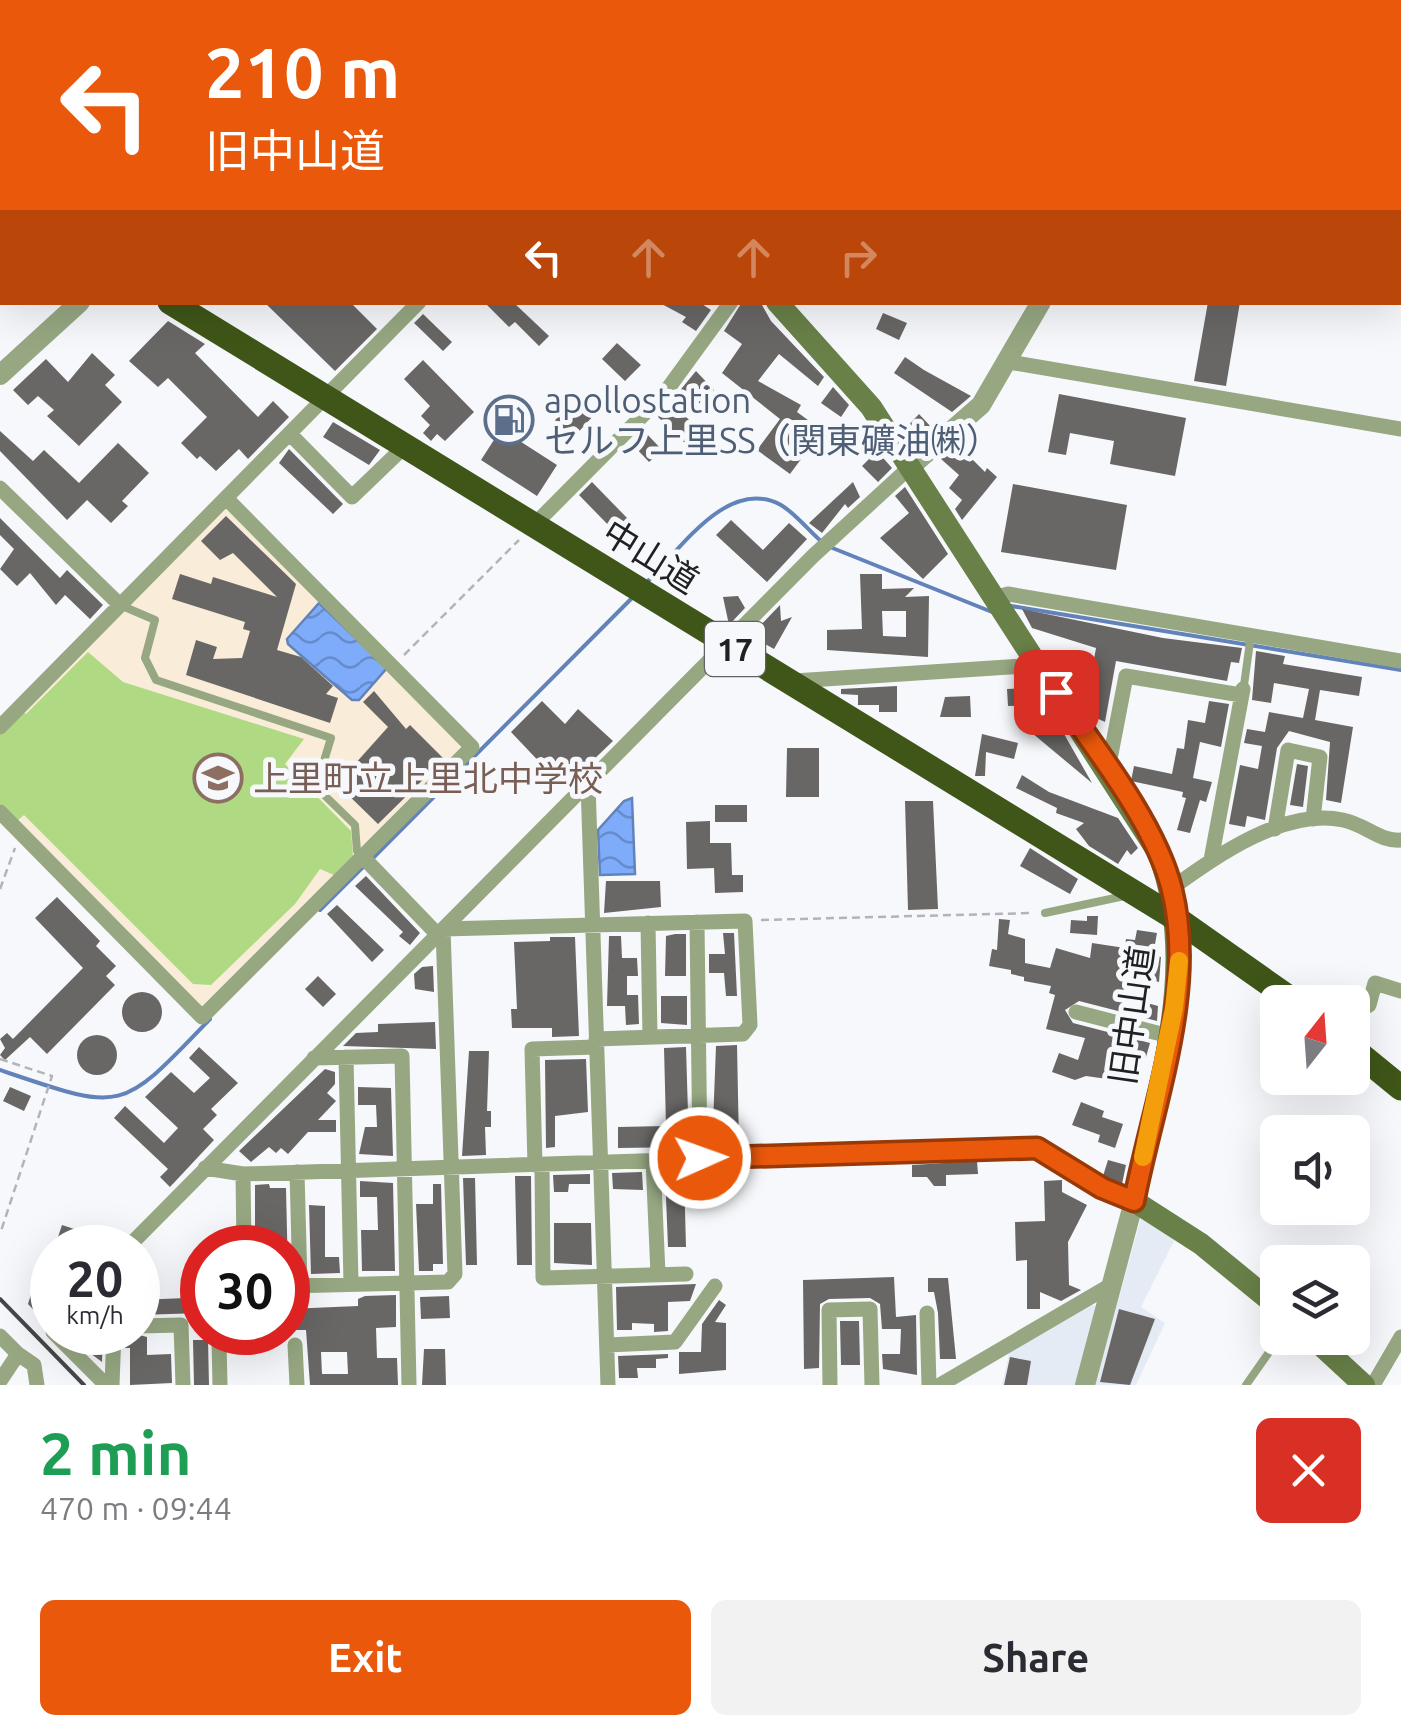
<!DOCTYPE html>
<meta charset="utf-8">
<style>
:root{--surface:#fff;--page:#f2f2f3;--text:#2b2b33;--muted:#7c7c81;--accent:#ea580c}
body{margin:0;font-family:Ubuntu,"Noto Sans JP",sans-serif;background:var(--page);color:var(--text);height:100vh;display:flex;flex-direction:column;font-size:38px;white-space:nowrap}
*{box-sizing:border-box;margin:0}
p{font-size:32px;color:var(--muted)}
.icon{flex:none;width:55px;height:55px;fill:none;stroke:currentColor;stroke-width:2;stroke-linecap:round;stroke-linejoin:round}
.map{position:relative;height:1385px;overflow:hidden}
.drawer{display:flex;flex-direction:column;background:var(--surface);flex:1}
.drawer>*{flex:none}
.top-card{position:absolute;left:0px;top:0px;width:1402px;height:305px;box-shadow:0 10px 40px #0002;background:#ea580c;color:#fff;overflow:hidden}
.needle{width:65px;rotate:17deg}
.fabs{position:absolute;left:1260px;top:985px;display:grid;gap:20px}
.fabs a{display:grid;place-items:center;width:110px;height:110px;border-radius:15px;background:var(--surface);box-shadow:0 10px 40px #0002;font-size:50px}
.speed{position:absolute;left:30px;top:1225px;display:flex;gap:20px;font-size:50px;font-weight:700;text-align:center}
.speed>*{display:grid;place-content:center;width:130px;height:130px;border-radius:50%;background:var(--surface);box-shadow:0 10px 40px #0002;line-height:1}
.speed small{font-size:25px;font-weight:400}
.speed .limit{border:15px solid #d22;background:#fff;color:#111}
.pin{position:absolute;display:grid;place-items:center;width:85px;height:85px;color:#fff;margin:-42px;border-radius:20px;box-shadow:0 5px 15px #0006}
.me{position:absolute;width:110px;margin:-55px;rotate:88deg;stroke-linejoin:round;filter:drop-shadow(0 0 8px #0008)}
.turn{display:flex;align-items:center;gap:35px;height:210px;padding:0 40px;font-size:45px}
.turn .icon{width:130px;height:130px;stroke-width:2.5}
.turn b{display:block;font-size:70px;line-height:85px}
.lanes{display:flex;align-items:center;height:95px;padding:0 40px;background:#0003;justify-content:center;gap:50px;direction:ltr}
.lanes .off{opacity:.35}
.round{display:grid;place-items:center;flex:none;width:105px;height:105px;border-radius:15px;background:var(--page)}
.overview{display:flex;align-items:center;justify-content:space-between;height:170px;padding:0 40px}
h1{font-size:60px;font-weight:600;line-height:75px;color:#1e9e55}
.button{display:flex;gap:20px;margin-top:auto;padding:20px 40px}
.button a{flex:1;height:115px;border-radius:15px;background:var(--accent);color:#fff;font-size:40px;font-weight:600;line-height:115px;text-align:center}
.button a+a{background:var(--page);color:var(--text)}
.map>svg:first-child{display:block}
.built{fill:#e4ebf4}
.education{fill:#f9ecd8}
.pitch{fill:#afd982}
.water{fill:url(#water-waves);stroke:#6282ba;stroke-width:2.5}
.lines{fill:none;stroke-linecap:round;stroke-linejoin:round}
.stream{stroke:#6282ba;stroke-width:4}
.building{fill:#696765;fill-rule:evenodd}
.path{stroke:#b2b4b6;stroke-width:2.5;stroke-dasharray:8 5;stroke-linecap:butt}
.service{stroke:#96a782;stroke-width:8}
.minor{stroke:#96a782;stroke-width:15}
.tertiary{stroke:#96a782;stroke-width:20}
.secondary{stroke:#698048;stroke-width:22}
.trunk{stroke:#3f5618;stroke-width:25}
.rail{stroke:#454748;stroke-width:4}
.route-casing{stroke:#983908;stroke-width:25}
.route{stroke:#ea580c;stroke-width:18}
.slow{stroke:#f59e0b;stroke-width:18}
.labels{text-anchor:middle;dominant-baseline:central;stroke-width:10;stroke-linejoin:round;paint-order:stroke}
.shield{fill:#f6f8fb;stroke:#606263;stroke-width:2.5}
.shield-label{font-size:32px;font-weight:bold;fill:#202122}
.service-label{font-size:35px;fill:#4e5e75;stroke:#f6f8fb;text-anchor:start}
.street-label{font-size:35px;fill:#202122;stroke:#f6f8fb}
.education-label{font-size:35px;fill:#785e54;stroke:#f6f8fb;text-anchor:start}
</style>
<div class="map">
<svg width="1401" height="1385" viewBox="0 0 1401 1385">
<defs>
<pattern id="water-waves" width="16" height="10" patternUnits="userSpaceOnUse" patternTransform="scale(2.5)"><rect width="16" height="10" fill="#7eacfb"/><path d="M0 5q4-4 8 0t8 0" fill="none" stroke="#678ccb"/></pattern>
</defs>
<rect width="100%" height="100%" fill="#f6f8fb"/>
<path class="built" d="M1141 1218 1175 1239 1141 1307 1165 1323 1136 1385H1095Z
M1092 1305 1098 1306 1078 1385H1002L1009 1353Z"/>
<path class="education" d="M224 508 231 509 462 742 463 750 200 1008 0 806V732Z"/>
<path class="pitch" d="M88 652 123 682 304 739 285 764 351 831 353 856 334 875 320 869 295 904 211 985 193 984 24 815 17 821 0 804V733L22 711 26 714Z"/>
<path class="water" d="M319 603 387 668 359 700H352L288 644 287 639Z
M632 798 635 874 600 875 598 830 624 801Z"/>
<g class="lines">
<path class="stream" d="M830 547 992 612
M648 581C680 550 728 476 781 505 796 514 809 531 822 542
M1011 606 1401 670
M373 858 631 599
M320 910 366 864
M0 1070C124 1112 119 1114 210 1019"/>
</g>
<path class="building" d="M264 302H350L377 329 335 371Z
M484 302H513L549 336 539 346 515 322 509 327Z
M658 302H699L711 310 696 331 682 322 686 317Z
M742 302 762 305 771 321 824 377 818 386 779 354 758 381 801 405 797 412 816 426 801 446 807 451 790 474 757 450 780 419 722 373 742 344 724 331Z
M1208 302H1240L1226 386 1194 381Z
M883 313 907 323 899 340 876 329Z
M423 314 452 342 443 351 414 323Z
M168 321 205 344 195 353 258 417 273 401 289 417 248 459 239 449 216 471 200 456 197 459 181 443 207 417 168 378 158 387 129 361Z
M617 343 641 365 625 381 602 359Z
M92 353 115 375 105 385 122 402 79 446 47 416 54 410 38 396 28 405 13 390 46 359 68 382Z
M905 357 924 370 971 396 952 412 894 373Z
M423 360 474 412 445 441 437 434 431 441 423 433 430 425 421 416 430 406 404 379Z
M696 371 714 390 685 416 714 444 700 458 658 417Z
M833 387 849 405 841 417 821 403Z
M1059 394 1186 418 1175 476 1110 464 1114 441 1070 433 1066 455 1048 452Z
M579 400 594 415 573 438 555 420Z
M919 414 933 429 916 444 904 430Z
M333 422 380 450 369 465 323 437Z
M501 429 557 465 537 496 481 460Z
M0 431 33 461 44 450 79 483 118 443 149 473 122 501 128 506 111 523 87 500 67 520 0 451Z
M646 433 662 450 649 462 633 445Z
M957 444 985 472 987 468 997 477 962 520 955 509 962 500 949 488 959 475 941 459Z
M289 449 343 504 333 514 279 463Z
M877 451 892 468 878 482 862 466Z
M592 482 628 519 615 532 579 495Z
M853 482 860 497 848 508 845 504 822 533 809 523Z
M1013 484 1127 505 1116 570 1001 552Z
M905 487 948 554 923 579 880 538 909 513 895 496Z
M226 516 296 584 277 650 301 657 333 686 326 694 338 698 330 723 186 675 196 640 217 647 213 659 242 658 250 631 243 629 245 622 172 599 180 574 211 584 213 577 277 597 233 553 220 560 201 541Z
M0 518 60 578 67 570 103 605 90 619 65 595 56 605 30 573 17 586 0 569 14 549 0 535Z
M731 520 763 550 789 523 807 539 767 582 716 535Z
M860 574H882V589L914 588 905 597 929 596 928 657 827 650V630L862 629ZM882 611H906V637L883 636Z
M738 596 745 608 729 625 723 597Z
M780 605 781 621 792 617 774 649 753 637V633Z
M1022 609 1163 638 1242 648 1239 663 1231 662 1227 681 1116 661 1105 722 1086 713 1094 688 1089 687 1096 648 1032 628Z
M1256 651 1285 656 1283 664 1362 677 1359 696 1320 690 1315 720 1353 727 1341 803 1326 800 1330 742 1289 731 1277 748 1265 820 1247 816 1245 827 1229 824 1240 765 1258 769 1262 746 1244 743 1247 729 1265 732 1269 712 1303 718 1309 689 1274 683 1271 703 1252 700Z
M897 686V712H879V705H858V695L841 694V689Z
M1030 688 1045 705 1008 706 1007 689Z
M374 691 406 729 410 725 444 759 378 824 337 784 388 727 363 702Z
M970 696 971 717H940L945 697Z
M542 701 565 724 578 709 613 741 564 788 511 732Z
M1209 701 1229 704 1221 747 1200 742 1193 778 1212 782 1206 802 1200 800 1190 833 1177 830 1186 798 1182 797 1183 792 1131 781 1134 766 1172 774 1177 748 1184 749 1188 720 1205 723Z
M1045 718 1064 734 1092 783 1032 733Z
M982 734 1018 743 1014 759 986 752 985 776H975Z
M787 748H819V797H786Z
M1297 764 1308 766 1303 807 1290 805Z
M1022 775 1049 792 1118 818 1138 848 1131 855 1127 850 1118 864 1089 846 1076 829 1084 823 1056 813 1057 808 1016 788Z
M905 801H933L938 909 908 910Z
M715 805H747V822H715Z
M710 821V843H731L732 875H743V892L715 893 714 868 687 869 686 822Z
M1030 848 1078 879 1070 894 1020 866Z
M366 876 420 933 410 945 399 936 403 932 355 886Z
M606 881H660L661 907 604 913Z
M57 897 100 941 96 946 116 966 106 976 115 985 47 1054 30 1037 5 1060 0 1055 5 1048 0 1039 7 1033 13 1039 83 968 35 918Z
M337 905 384 950 372 962 327 914Z
M1087 916H1098L1097 935 1070 933 1071 920 1087 921Z
M999 919 1010 920 1008 934 1025 939V963L1050 968 1056 948 1090 958 1092 943 1125 948 1126 939 1135 940 1137 930 1157 933 1153 955 1161 957 1159 982 1128 974 1122 996 1158 1006 1157 1021 1079 1001 1065 1010 1073 1023 1150 1043 1146 1057 1126 1052 1122 1081 1086 1076 1075 1080 1052 1072 1059 1053 1078 1060 1085 1038 1046 1029 1055 995 1049 993 1051 986 1024 981V977L1011 974V970L989 966 992 949 997 950Z
M723 933H734L737 996H726L724 973H709V954H725Z
M675 934H686V976H665L666 936Z
M609 936H621L622 958H637L638 976H627V995H638L639 1024 626 1025 625 1006H607Z
M550 937H575L579 1036 552 1037V1028H512L511 1009H517L514 942 550 941Z
M433 966 434 992 415 989 414 974 422 967Z
M318 976 336 994 323 1007 305 989Z
M122 1012a20 20 0 1 1 40 0a20 20 0 1 1-40 0Z
M661 996H687V1025L661 1023Z
M435 1022 436 1049 343 1046 356 1033 378 1032V1024Z
M77 1055a20 20 0 1 1 40 0a20 20 0 1 1-40 0Z
M737 1045 739 1145H717L718 1124H713L716 1046Z
M199 1047 238 1083 211 1109 217 1115 203 1129 214 1140 170 1187 160 1177 168 1169 114 1118 125 1106 164 1143 178 1128 145 1097 171 1072 194 1093 210 1078 189 1058Z
M686 1047 689 1147 618 1148V1127L666 1126 664 1048Z
M469 1051H489L487 1111H491V1127H485L486 1155 462 1156Z
M586 1059 588 1112 555 1116V1147L546 1148 545 1060Z
M325 1069 335 1072V1084L327 1093 336 1101 318 1120H336V1132H308L288 1154 281 1148 276 1153 269 1147 251 1162 239 1151Z
M10 1087 31 1096 24 1111 3 1101Z
M358 1087 391 1088 393 1156 359 1154 365 1127H377L376 1105H358Z
M1081 1102 1104 1111 1102 1117 1123 1124 1115 1148 1098 1142 1100 1135 1072 1125Z
M1108 1160 1126 1165 1122 1184 1103 1176Z
M977 1161 978 1174 946 1175V1186H934L927 1177H912V1165Z
M642 1172 643 1190 613 1189 612 1173Z
M665 1173 684 1174 686 1247H668Z
M590 1174V1184H569L568 1192H554L553 1175Z
M515 1176H531L532 1265H517Z
M463 1178H475L477 1265H466Z
M1062 1180V1192L1087 1205 1068 1242 1069 1285 1081 1290 1061 1301 1040 1292V1309H1027V1260L1016 1261 1015 1222 1045 1221 1044 1181Z
M360 1181 393 1183 395 1271H362L361 1230H378L377 1197H360Z
M269 1184 270 1188H286L288 1275V1248H274V1240H255V1185Z
M433 1184H441L443 1264H433V1271H419L416 1204H433Z
M309 1205 325 1206V1257H339L340 1273 311 1274Z
M554 1223H591L592 1265 554 1263Z
M62 1225 117 1243 116 1248 56 1243Z
M50 1256 52 1311 43 1320 28 1304 35 1281 41 1283Z
M894 1277 896 1317 916 1315 917 1375 883 1369 882 1354H900L901 1329H882L880 1304 870 1298 829 1299 820 1304 819 1368 804 1369 803 1280Z
M928 1278H948L956 1359H940L938 1313 934 1292H928Z
M696 1284 690 1301 668 1302V1331L654 1332V1324L632 1323V1330H617L616 1287Z
M396 1295V1327L376 1328 377 1358H397L398 1385H310L306 1330H288V1309L358 1306V1299L365 1296ZM321 1352H347L348 1374H322Z
M449 1296 450 1318 421 1319 420 1297Z
M186 1298H202V1313L138 1315V1300Z
M719 1300 726 1305 715 1322 726 1323V1370L679 1374V1352H701L702 1324Z
M1119 1309 1155 1319 1130 1385 1100 1382Z
M840 1321H859L860 1365H841Z
M75 1332H103L102 1362 90 1353V1343L75 1338Z
M128 1332 147 1337V1355L171 1354 172 1383 130 1385V1348H125Z
M193 1340H208L209 1385H194Z
M424 1349H445L446 1385H422Z
M668 1354V1358L656 1359V1368H637L638 1378H619L618 1356Z
M1010 1357 1031 1361 1027 1385H1004Z"/>
<g class="lines">
<path class="path" d="M404 655 519 540
M0 889 15 848
M761 920 1033 913
M0 1059 52 1076 0 1234"/>
<path class="service" d="M955 0 957 2
M120 605 155 620 145 658 156 680 331 738 316 787 355 825 357 851 363 857
M1244 685 1251 635
M1045 913 1129 895
M1246 1385 1279 1338"/>
<path class="minor" d="M63 0 65 2
M291 0 294 2
M791 0 793 2
M122 2 123 0
M544 2 545 0
M1400 181H1401
M1009 362 1401 429
M291 435 352 497 405 446
M0 488 120 605
M534 525 664 394 731 302
M995 598 1008 594 1401 661
M794 681 1039 665
M0 727 419 302
M1103 761 1111 754 1126 676 1241 695
M588 784 608 1385
M0 812 202 1017 472 747 227 499
M1275 829 1288 750 1320 757 1313 819
M363 857 438 935
M1211 860 1243 689
M1172 888C1218 855 1284 808 1343 820 1365 824 1379 842 1401 840
M697 922 700 1158
M648 923 650 1037
M1076 1012 1169 1036
M1352 1015 1369 1005 1375 983 1401 991
M346 1057 351 1283
M314 1058 402 1056 409 1385
M653 1160 658 1274
M542 1164 543 1278 686 1274
M535 1165 532 1049 596 1047
M205 1168 243 1174 1037 1148 1102 1188 1134 1201
M297 1172 300 1285
M243 1174 244 1248
M127 1248 813 556 910 467
M288 1286 448 1282 455 1274 443 929 745 921 750 1025 743 1034 596 1039
M927 1313 929 1385
M138 1326 181 1325 183 1385
M53 1332 106 1385
M0 1336 18 1354 0 1381
M219 1342 220 1385
M295 1345 297 1385
M607 1345 675 1342 715 1286
M18 1354 34 1365 37 1385
M112 1385 114 1332
M830 1385 829 1310 870 1309 872 1385
M940 1385 1111 1285
M1373 1385 1401 1337"/>
<path class="tertiary" d="M381 2 384 0
M1217 2 1218 0
M0 375 80 302
M910 467 981 405 1041 302
M1085 1385 1134 1201"/>
<path class="secondary" d="M481 0 483 2
M777 302 871 407 1158 852C1202 967 1157 1085 1134 1201L1201 1244 1278 1307
M1313 1338 1364 1385"/>
<path class="trunk" d="M0 198 2 200
M170 302 1177 919 1295 1002
M1352 1048 1401 1088"/>
<path class="rail" d="M0 1299 84 1385"/>
</g>
<g class="lines">
<g class="route-casing">
<path id="route" d="M700 1158 1037 1148 1102 1188 1134 1201C1153 1103 1197 991 1172 890 1156 824 1095 748 1056 692"/>
</g>
<use href="#route" class="route"/>
<path class="slow" d="M1143 1157 1174 1008 1179 961"/>
</g>
<defs>
<g id="fuel-ring" transform="scale(2.5)"><circle r="9.5" fill="#f6f8fb" stroke="#5c6f8a" stroke-width="1.5"/><path d="M-5.5-6h7V0h2V4h1.3V-2.5L3-4.5l.8-.8L6-3V5H2.5V1h-1V6h-7ZM-4.2-4.7v3.2H.2V-4.7Z" fill="#5c6f8a"/></g>
<g id="school-ring" transform="scale(2.5)"><circle r="9.5" fill="#f6f8fb" stroke="#8d6e63" stroke-width="1.5"/><path d="M0-5L7-2L0 1L-7-2ZM-4 1L0 2.5L4 1V4Q0 6-4 4Z" fill="#8d6e63"/></g>
</defs>
<g fill-rule="evenodd">
<use href="#fuel-ring" x="509" y="420"/>
<use href="#school-ring" x="218" y="778"/>
</g>
<g class="labels">
<rect class="shield" x="705" y="622" width="60" height="54" rx="8"/>
<g class="shield-label">
<text x="735" y="649">17</text>
</g>
<g class="service-label">
<text x="544" y="400">apollostation<tspan x="544" dy="40">セルフ上里SS（関東礦油㈱）</tspan></text>
</g>
<g class="street-label">
<text transform="translate(651 556) rotate(32)">中山道</text>
<text transform="translate(1131 1015) rotate(-82)">旧中山道</text>
</g>
<g class="education-label">
<text x="253" y="778">上里町立上里北中学校</text>
</g>
</g>
</svg>
<div class="fabs">
<a><svg class="needle" viewBox="-14 -14 28 28"><path d="M0-13l5 13h-10z" fill="#e53935"/><path d="M0 13l5-13h-10z" fill="#7c7c81"/></svg></a>
<a><svg class="icon" aria-label="sound" viewBox="0 0 24 24"><path d="M4 9h4l5-4v14l-5-4H4zM17 9q2 3 0 6"/></svg></a>
<a><svg class="icon" aria-label="layers" viewBox="0 0 24 24"><path d="M12 4l9 5-9 5-9-5zM3 14l9 5 9-5"/></svg></a>
</div>
<div class="speed"><div>20<small>km/h</small></div><div class="limit">30</div></div>
<div class="pin" style="left:1056px;top:692px;background:#d93025"><svg class="icon" aria-label="arrive" viewBox="0 0 24 24"><path d="M6 21V4h12l-3 4 3 4H6"/></svg></div>
<svg class="me" style="left:700px;top:1158px" viewBox="-20 -20 40 40"><circle r="17" fill="#ea580c" stroke="#fff" stroke-width="3"/><path d="M0-11L8 9 0 5-8 9z" fill="#fff"/></svg>
<div class="top-card">
<div class="turn"><svg class="icon" aria-label="left" viewBox="0 0 24 24"><path d="M17 20v-9H6M10 6l-5 5 5 5"/></svg><div><b>210 m</b>旧中山道</div></div>
<div class="lanes"><svg class="icon" aria-label="left" viewBox="0 0 24 24"><path d="M17 20v-9H6M10 6l-5 5 5 5"/></svg><svg class="icon off" aria-label="ahead" viewBox="0 0 24 24"><path d="M12 20V5M6 11l6-6 6 6"/></svg><svg class="icon off" aria-label="ahead" viewBox="0 0 24 24"><path d="M12 20V5M6 11l6-6 6 6"/></svg><svg class="icon off" aria-label="right" viewBox="0 0 24 24"><path d="M7 20v-9h11M14 6l5 5-5 5"/></svg></div>
</div>
</div>
<section class="drawer">
<div class="overview"><div><h1>2 min</h1><p>470 m · 09:44</p></div><a class="round" style="background:#d93025;color:#fff"><svg class="icon" aria-label="close" viewBox="0 0 24 24"><path d="M6 6l12 12M18 6L6 18"/></svg></a></div>
<div class="button"><a>Exit</a><a>Share</a></div>
</section>
